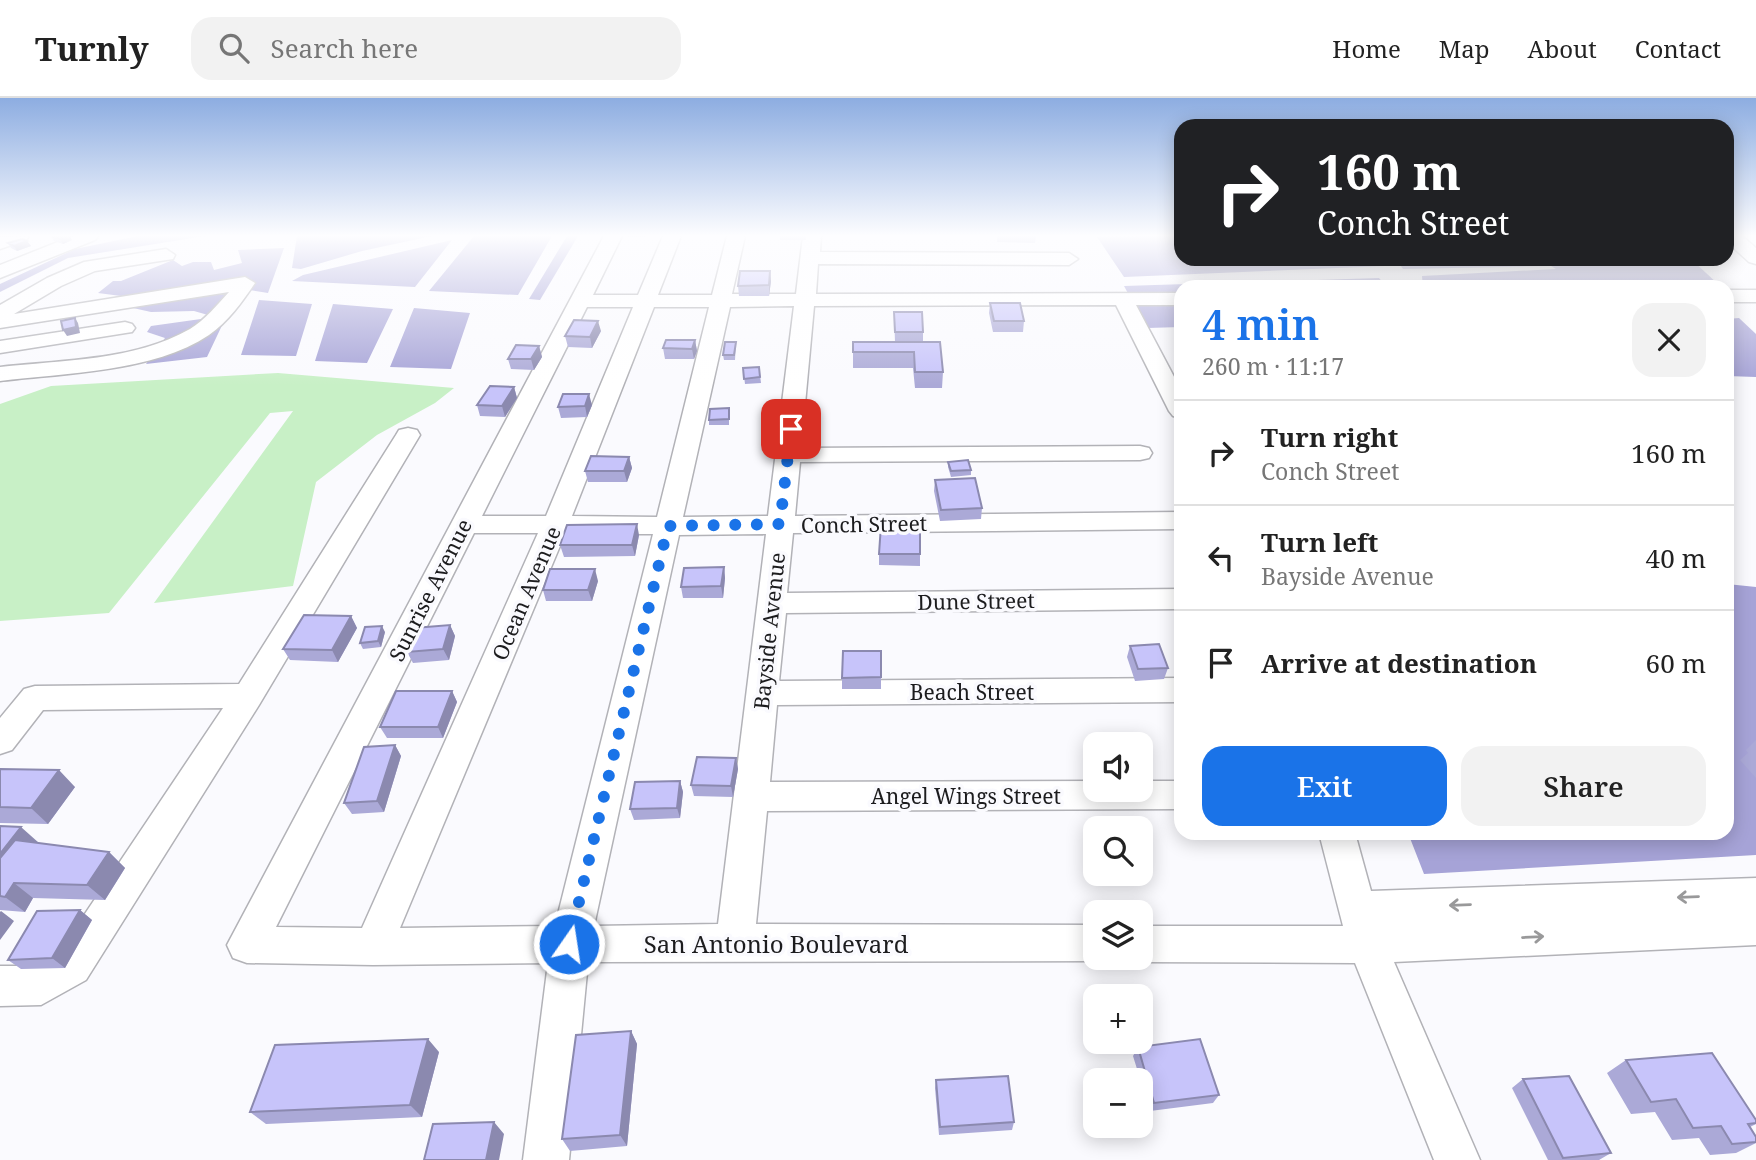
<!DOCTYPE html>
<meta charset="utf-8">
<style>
:root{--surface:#fff;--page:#f2f2f2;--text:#222;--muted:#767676;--line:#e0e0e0;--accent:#1a73e8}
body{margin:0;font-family:"Noto Serif",serif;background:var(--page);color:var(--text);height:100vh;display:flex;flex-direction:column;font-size:26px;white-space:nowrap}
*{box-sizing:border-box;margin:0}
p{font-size:23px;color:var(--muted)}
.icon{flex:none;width:38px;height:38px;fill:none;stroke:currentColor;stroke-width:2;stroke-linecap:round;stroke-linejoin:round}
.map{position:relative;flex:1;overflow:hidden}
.side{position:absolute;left:1174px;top:182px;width:560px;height:560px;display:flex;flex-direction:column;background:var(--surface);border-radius:21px;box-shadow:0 4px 18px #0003}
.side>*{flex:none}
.top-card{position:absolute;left:1174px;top:21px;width:560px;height:147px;border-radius:21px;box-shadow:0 4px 18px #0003;background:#202124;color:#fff;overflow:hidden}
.tools{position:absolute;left:1083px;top:634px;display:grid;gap:14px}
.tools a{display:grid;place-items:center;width:70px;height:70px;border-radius:14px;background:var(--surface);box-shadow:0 4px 18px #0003;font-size:35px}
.pin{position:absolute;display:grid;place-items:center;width:60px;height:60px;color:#fff;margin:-30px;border-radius:14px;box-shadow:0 4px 10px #0006}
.me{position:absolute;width:77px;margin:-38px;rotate:13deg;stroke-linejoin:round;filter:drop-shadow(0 0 5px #0008)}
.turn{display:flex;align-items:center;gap:24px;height:147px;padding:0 28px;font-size:32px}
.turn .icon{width:91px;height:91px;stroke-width:2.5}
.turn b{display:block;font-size:49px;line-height:60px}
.round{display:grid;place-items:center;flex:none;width:74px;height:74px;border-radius:21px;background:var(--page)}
.summary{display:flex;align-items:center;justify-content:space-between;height:119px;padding:0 28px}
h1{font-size:42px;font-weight:600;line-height:52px;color:var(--accent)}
.cta{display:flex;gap:14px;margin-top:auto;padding:14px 28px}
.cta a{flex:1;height:80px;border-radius:21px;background:var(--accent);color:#fff;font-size:28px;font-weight:600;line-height:80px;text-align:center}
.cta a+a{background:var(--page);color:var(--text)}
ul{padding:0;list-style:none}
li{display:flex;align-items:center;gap:21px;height:105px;padding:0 28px;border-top:2px solid var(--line)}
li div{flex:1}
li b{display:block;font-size:26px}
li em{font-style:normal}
header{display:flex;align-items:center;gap:42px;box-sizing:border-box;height:98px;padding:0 35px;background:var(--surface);border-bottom:2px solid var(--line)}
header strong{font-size:33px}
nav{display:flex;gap:38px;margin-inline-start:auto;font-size:24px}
.search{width:490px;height:63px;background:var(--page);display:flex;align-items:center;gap:18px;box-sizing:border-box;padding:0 24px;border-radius:21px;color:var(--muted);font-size:26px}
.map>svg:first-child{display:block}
.green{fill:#c8f0c6}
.water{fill:#a6a3d7}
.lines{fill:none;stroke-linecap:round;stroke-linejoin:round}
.minor-casing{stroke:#b2b2b7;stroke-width:3}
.minor{fill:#fff;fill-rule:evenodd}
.wall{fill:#aba9d7}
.shaded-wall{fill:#8b89af}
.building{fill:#c7c4fa;stroke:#8b89af;stroke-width:2}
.oneway{stroke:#99999a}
.route{stroke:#1a73e8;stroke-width:12;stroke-dasharray:0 21.6}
.labels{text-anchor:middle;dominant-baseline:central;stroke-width:7;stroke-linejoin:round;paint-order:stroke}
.street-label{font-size:21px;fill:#1c1c1e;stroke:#fafafe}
.near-street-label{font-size:24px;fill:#1c1c1e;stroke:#fafafe}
</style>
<header>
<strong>Turnly</strong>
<div class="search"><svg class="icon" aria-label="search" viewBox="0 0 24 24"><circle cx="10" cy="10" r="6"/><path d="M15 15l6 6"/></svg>Search here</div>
<nav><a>Home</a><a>Map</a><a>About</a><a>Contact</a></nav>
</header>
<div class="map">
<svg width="1756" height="1062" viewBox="0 0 1756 1062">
<rect width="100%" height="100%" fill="#fafafe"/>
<path class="green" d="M278 275 454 290 435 305 377 337 316 384 293 488 154 505 293 313 270 315 109 515 0 523V306L51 288Z"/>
<path class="water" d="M138 138H205L68 160 0 194V186L75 151Z
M297 138H432L362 153 301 171 292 170Z
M474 138H552L518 197 429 193Z
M567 138H578L540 202 529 201Z
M1181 138V161H1380L1385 168 1124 179 1097 139Z
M452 142 415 189 292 183 303 177Z
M284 150 268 195 249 192 236 198 207 259 146 266 165 240 147 234 151 228 215 219 194 213 151 214 115 206 121 198 98 195 113 183H121L173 162 182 168 193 164H211L214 172 242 165 238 152Z
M1396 161H1691L1719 187 1423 189 1422 178 1556 171 1551 168 1403 171Z
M1379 180 1387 189H1181V229L1147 230 1124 188Z
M259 202 312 206 296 258 241 257Z
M333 206 393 211 367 265 315 263Z
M414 210 470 215 451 271 390 269Z
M1739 220 1756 236V279L1727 278V221Z
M1727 486 1756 489V757L1424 776 1408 735H1727Z"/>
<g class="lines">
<g class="minor-casing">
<path id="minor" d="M29 138 26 142 0 151V139Z
M73 138H98L95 142 0 180V167Z
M604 138H622L593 197H638L663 138H681L658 197H712L727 138H745L732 196H796L803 138H821L820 154 1069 155 1078 161 1069 167 818 166 816 196 1181 195V207H1136L1181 292V320L1173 318 1169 313 1116 207 814 208 801 350 1140 348 1149 350 1152 355 1149 360 1140 362 800 364 795 418 1181 414V431L793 435 787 495 1181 491V511L786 515 779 583 1181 580V604L777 607 770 684 1096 683V691H1141V683H1181V711L767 713 756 826 1096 827V859H1107L1096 863 588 864 569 1062H523L548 865 373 867 247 865 233 860 227 847ZM794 208 768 418 683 419 730 209ZM587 209H633L546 418H482ZM654 209H709L657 419 572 418ZM474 435H538L362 830 276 829ZM565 436H653L555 828 400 830ZM766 436 718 826 594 828 679 437Z
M1727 138H1742L1756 150V166L1749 164 1727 144Z
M166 151 175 157 173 161 95 173 61 188 14 216 245 179 255 185C242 204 228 224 209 237 155 274 63 275 0 283V269C62 262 134 263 190 231 205 222 217 207 229 194L0 230V207L47 180 84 164Z
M1727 192H1756V204H1727Z
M125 224 132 226 135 230 132 234 0 255V243Z
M408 330 417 332 420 337 259 607 86 882 41 907 0 908V868H37L58 856 223 610 43 612 12 652 0 656V620L24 591 35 588 239 586 396 337 399 332Z
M1319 735H1355L1371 793 1756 780V847L1394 864 1480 1062H1434L1355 865 1141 864 1128 859H1141V828H1343Z"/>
</g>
<use href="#minor" class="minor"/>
</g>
<path class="wall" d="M51 138 72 142 63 146 54 143Z
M627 138H646L645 139H627Z
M780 138H806V142H780Z
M997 138H1036L1035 145 997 144Z
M27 143 31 148 17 153 11 150 8 145Z
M771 183 769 198H739L738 188Z
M990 205 1024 223 1023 234H993L989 215Z
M894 214 923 234V244L943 274 942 290H915L913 270H853V244H895Z
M601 233 592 250 568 249 565 238Z
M695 242 697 253 694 261H665L663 250Z
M736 244 735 262H724L723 257Z
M539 248 542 259 534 272 511 271 508 261Z
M759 269 761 285 745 286 743 270Z
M514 289 517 300 505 319 480 318 477 307Z
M592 307 587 319 561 320 558 309Z
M729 310V327H709V322Z
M629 359 632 370 627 384H588L585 373Z
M948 364 971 372V377L951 379 948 369Z
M935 382 982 410 981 421 940 423 934 393Z
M920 428V468L879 467V456Z
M639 437 635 458 564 459 560 447Z
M724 469 725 480 723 500H683L681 489Z
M598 483 592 503H546L543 492Z
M351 518 357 530 338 564 290 562 283 551Z
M450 527 455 538 449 562 413 565 407 554Z
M385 534 381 549 363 551 360 545Z
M1130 548 1168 570 1164 581 1135 583 1127 559Z
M881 553V591H842V580Z
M452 593 457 604 443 640H387L380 629Z
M1756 642V680L1740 662 1748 655 1746 652Z
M395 647 401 658 384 714 352 716 344 705Z
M736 660 738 671 733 699 694 698 691 687Z
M0 671 75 689 48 726 0 725Z
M680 683 683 694 680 720 634 722 630 711Z
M0 728 39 745 109 754 125 770 105 802 33 800 25 814 0 812Z
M80 812 92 822 65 870 21 871 8 862Z
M631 933 637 946 627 1048 570 1053 562 1041Z
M1138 949 1219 997 1213 1005 1150 1013 1133 958Z
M439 954 422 1019 266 1026 250 1014Z
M1626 962 1756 1022V1026L1750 1029 1756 1039V1045L1736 1055 1710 1057 1699 1040 1672 1042 1655 1014 1631 1016 1607 975Z
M1523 981 1611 1055 1599 1062H1548L1512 990Z
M936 982 1014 1024 1012 1032 939 1037 935 990Z"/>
<path class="shaded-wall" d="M66 138H70L72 142 63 146 60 141Z
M27 143 31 148 17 153 14 148Z
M770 173 771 183 769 198V187Z
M75 220 78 225 80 235 67 238 63 232Z
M598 223 601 233 592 250 590 239Z
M695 242 697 253 694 261 692 251Z
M539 248 542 259 534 272 531 261Z
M514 289 517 300 505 319 502 308Z
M589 296 592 307 587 319 585 308Z
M629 359 632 370 627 384 624 373Z
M637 426 639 437 635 458 632 447Z
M724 469 725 480 723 500 721 488Z
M595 471 598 483 592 503 588 492Z
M351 518 357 530 338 564 332 552Z
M450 527 455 538 449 562 443 551Z
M382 528 385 534 381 549 378 543Z
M452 593 457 604 443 640 438 629Z
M395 647 401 658 384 714 377 703Z
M736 660 738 671 733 699 731 688Z
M59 672 75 689 48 726 31 710Z
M680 683 683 694 680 720 677 710Z
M21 729 39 745 0 784V756Z
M109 754 125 770 105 802 87 787Z
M14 785 33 800 25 814 5 799Z
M80 812 92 822 65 870 52 860Z
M1 813 14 823 0 842V814Z
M631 933 637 946 627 1048 620 1037Z
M428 941 439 954 422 1019 410 1007Z
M494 1024 504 1036 499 1062H486Z"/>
<path class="building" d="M51 138H66L60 141Z
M22 141 27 143 14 148 8 145Z
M740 173H770L769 187 738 188Z
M990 205H1020L1024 223H994Z
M894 214H922L923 234H895Z
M75 220 76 229 63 232 61 223Z
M574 222 598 223 590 239 565 238Z
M666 242H695L692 251 663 250Z
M725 244H736L734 257H723Z
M853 244H940L943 274H915L914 254H853Z
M516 247 539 248 531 261H508Z
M759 269 760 279 744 281 743 270Z
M490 288 514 289 502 308 477 307Z
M563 296H589L585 308 558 309Z
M729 310V321L709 322 710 311Z
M591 358 629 359 624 373H585Z
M968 362 971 372 951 373 948 364Z
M975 380 982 410 941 412 935 382Z
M637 426 632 447H560L567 427Z
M881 427 920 428V456H879Z
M724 469 721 488 681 489 684 470Z
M550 471H595L588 492H543Z
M304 517 351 518 332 552 283 551Z
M450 527 443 551 407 554 414 530Z
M382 528 378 543 360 545 365 529Z
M1159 546 1168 570 1138 571 1130 548Z
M843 553H881V579L842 580Z
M396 593H452L438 629H380Z
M395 647 377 703 344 705 364 649Z
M697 659 736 660 731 688 691 687Z
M0 671 59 672 31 710 0 709Z
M680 683 677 710 630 711 635 684Z
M0 728 21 729 0 756Z
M15 742 109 754 87 787 14 785 5 799 0 798V760Z
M80 812 52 860 8 862 37 813Z
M631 933 620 1037 562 1041 576 937Z
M428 941 410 1007 250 1014 275 947Z
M1200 941 1219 997 1154 1005 1138 949Z
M1712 955 1756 1022V1025L1748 1026 1756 1039V1044L1732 1046 1721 1028 1693 1030 1676 1001 1651 1004 1626 962Z
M1008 978 1014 1024 940 1029 936 982Z
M1569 978 1611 1055 1563 1060 1523 981Z
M494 1024 486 1062H424L433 1026Z"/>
<defs><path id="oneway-shaft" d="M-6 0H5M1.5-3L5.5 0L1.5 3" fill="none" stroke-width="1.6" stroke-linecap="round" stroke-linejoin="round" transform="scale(1.75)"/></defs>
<g class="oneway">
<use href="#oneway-shaft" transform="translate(1688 799) rotate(178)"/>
<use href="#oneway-shaft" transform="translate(1460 807) rotate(178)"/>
<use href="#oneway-shaft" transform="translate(1533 839) rotate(-3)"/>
</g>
<linearGradient id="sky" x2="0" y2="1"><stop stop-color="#8dade1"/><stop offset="0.48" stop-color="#fdfdff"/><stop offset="1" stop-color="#fdfdff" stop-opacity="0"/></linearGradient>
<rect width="1756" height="287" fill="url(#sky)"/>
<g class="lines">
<path class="route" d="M569 846 668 428 780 426 791 331"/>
</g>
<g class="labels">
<g class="street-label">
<text transform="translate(864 426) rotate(-1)">Conch Street</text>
<text transform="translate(430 492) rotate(-63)">Sunrise Avenue</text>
<text transform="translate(526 495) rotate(-67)">Ocean Avenue</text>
<text transform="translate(976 503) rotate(-1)">Dune Street</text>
<text transform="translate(769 533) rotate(-84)">Bayside Avenue</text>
<text x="972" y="594">Beach Street</text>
<text x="966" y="698">Angel Wings Street</text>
</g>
<g class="near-street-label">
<text x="776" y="845">San Antonio Boulevard</text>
</g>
</g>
</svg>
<div class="tools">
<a><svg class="icon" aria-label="sound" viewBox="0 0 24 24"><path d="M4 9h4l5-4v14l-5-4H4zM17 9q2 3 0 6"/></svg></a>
<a><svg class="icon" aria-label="search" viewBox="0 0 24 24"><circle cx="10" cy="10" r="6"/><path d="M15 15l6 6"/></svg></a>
<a><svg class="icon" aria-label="layers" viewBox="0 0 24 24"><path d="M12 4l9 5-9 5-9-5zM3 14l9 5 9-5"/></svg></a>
<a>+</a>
<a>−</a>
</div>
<div class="pin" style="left:791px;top:331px;background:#d93025"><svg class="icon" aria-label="arrive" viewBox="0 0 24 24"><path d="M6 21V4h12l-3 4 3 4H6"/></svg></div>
<svg class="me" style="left:569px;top:846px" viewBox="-20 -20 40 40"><circle r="17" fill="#1a73e8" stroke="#fff" stroke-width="3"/><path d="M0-11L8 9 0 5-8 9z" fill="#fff"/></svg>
<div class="top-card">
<div class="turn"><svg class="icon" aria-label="right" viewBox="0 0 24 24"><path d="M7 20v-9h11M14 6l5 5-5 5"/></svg><div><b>160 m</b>Conch Street</div></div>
</div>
<section class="side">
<div class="summary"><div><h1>4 min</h1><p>260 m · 11:17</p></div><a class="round"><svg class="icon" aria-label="close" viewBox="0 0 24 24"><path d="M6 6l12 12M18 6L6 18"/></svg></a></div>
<ul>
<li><svg class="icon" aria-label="right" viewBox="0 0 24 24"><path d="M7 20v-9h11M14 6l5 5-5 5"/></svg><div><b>Turn right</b><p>Conch Street</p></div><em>160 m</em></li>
<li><svg class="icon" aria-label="left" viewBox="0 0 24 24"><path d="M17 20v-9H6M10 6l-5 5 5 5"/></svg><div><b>Turn left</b><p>Bayside Avenue</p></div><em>40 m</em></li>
<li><svg class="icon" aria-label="arrive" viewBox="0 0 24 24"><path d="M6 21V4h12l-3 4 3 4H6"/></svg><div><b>Arrive at destination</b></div><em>60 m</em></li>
</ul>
<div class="cta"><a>Exit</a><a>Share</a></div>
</section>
</div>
